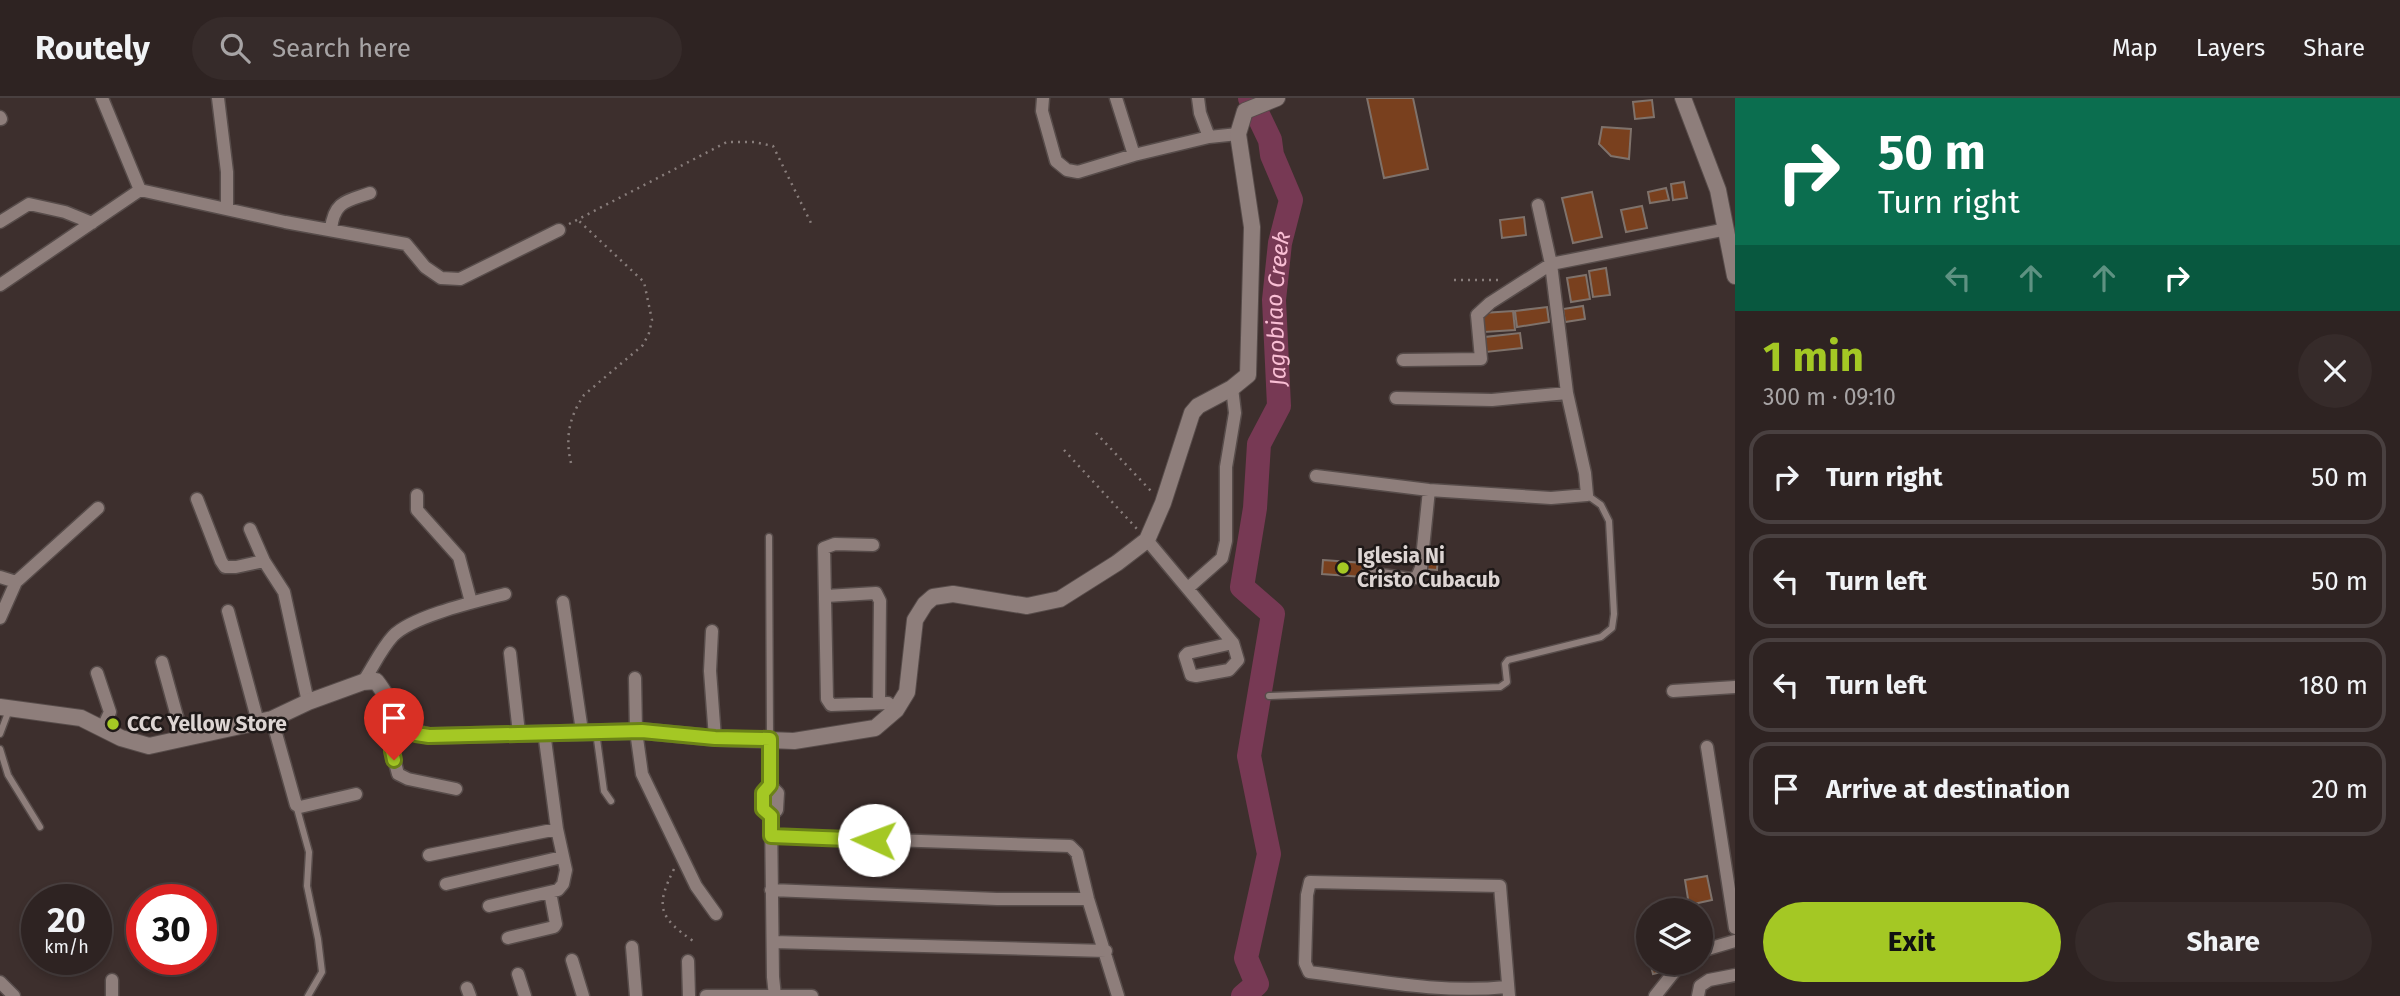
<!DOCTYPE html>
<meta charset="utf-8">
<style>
:root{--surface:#2e2322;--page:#362b2a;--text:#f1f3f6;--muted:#a7a4a5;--line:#494040;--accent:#a4c824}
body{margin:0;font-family:"Fira Sans",sans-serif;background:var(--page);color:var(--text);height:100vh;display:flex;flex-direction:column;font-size:26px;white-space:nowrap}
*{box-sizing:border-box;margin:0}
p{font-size:23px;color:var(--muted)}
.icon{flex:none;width:38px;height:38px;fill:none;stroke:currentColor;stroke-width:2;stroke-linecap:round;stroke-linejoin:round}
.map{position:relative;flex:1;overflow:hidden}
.panel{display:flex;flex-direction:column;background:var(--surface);width:665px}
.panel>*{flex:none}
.guide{background:#0b6e4f;color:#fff;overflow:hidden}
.fabs{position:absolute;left:1636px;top:800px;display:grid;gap:14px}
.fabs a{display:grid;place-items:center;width:77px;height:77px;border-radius:50%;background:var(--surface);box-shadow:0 4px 10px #0003,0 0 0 2px var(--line);font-size:35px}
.speed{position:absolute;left:21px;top:786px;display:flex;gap:14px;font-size:35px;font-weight:700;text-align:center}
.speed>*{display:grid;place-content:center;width:91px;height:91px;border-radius:50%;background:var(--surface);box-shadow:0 4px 10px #0003,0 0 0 2px var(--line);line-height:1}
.speed small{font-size:18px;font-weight:400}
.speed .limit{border:10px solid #d22;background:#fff;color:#111}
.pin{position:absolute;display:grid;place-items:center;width:60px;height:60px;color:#fff;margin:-72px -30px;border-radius:50% 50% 50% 0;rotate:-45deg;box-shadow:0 0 7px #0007}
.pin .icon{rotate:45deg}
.me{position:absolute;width:77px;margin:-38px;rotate:272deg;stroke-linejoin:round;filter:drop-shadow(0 0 5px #0008)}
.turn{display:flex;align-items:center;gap:24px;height:147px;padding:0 28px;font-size:32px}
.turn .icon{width:91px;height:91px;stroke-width:2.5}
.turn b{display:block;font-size:49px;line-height:60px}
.lanes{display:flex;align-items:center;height:66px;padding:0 28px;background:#0003;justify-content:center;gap:35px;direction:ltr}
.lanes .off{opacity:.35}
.round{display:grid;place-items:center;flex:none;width:74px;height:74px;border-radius:37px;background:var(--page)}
.summary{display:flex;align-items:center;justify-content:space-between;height:119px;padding:0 28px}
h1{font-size:42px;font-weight:700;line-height:52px;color:var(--accent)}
.button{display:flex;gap:14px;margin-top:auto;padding:14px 28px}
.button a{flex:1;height:80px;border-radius:42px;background:var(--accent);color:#111;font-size:28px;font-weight:700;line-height:80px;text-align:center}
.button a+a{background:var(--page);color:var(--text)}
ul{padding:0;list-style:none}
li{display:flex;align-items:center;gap:21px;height:94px;margin:0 14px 10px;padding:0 14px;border:4px solid var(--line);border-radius:21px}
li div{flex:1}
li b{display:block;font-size:26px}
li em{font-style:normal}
header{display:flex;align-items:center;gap:42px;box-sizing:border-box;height:98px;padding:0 35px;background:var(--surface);border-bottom:2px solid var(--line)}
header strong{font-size:33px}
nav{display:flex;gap:38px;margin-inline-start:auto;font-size:24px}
.search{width:490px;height:63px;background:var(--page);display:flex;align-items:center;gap:18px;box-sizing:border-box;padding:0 24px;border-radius:38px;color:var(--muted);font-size:26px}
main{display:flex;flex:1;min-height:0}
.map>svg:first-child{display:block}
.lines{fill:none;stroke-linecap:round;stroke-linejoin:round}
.river{stroke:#773954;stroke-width:24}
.building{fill:#79401e;stroke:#7f726b;stroke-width:2}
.service-casing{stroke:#574c4a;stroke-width:9}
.minor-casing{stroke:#574c4a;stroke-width:15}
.tertiary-casing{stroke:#574c4a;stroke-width:18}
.path{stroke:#887d7b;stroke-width:2.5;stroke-dasharray:2 5;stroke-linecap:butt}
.service{stroke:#8e7e7b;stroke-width:6}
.minor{stroke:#8e7e7b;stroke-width:12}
.tertiary{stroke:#8e7e7b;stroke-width:16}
.route-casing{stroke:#6b8217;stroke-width:18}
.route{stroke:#a4c824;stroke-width:12}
.poi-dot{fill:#a4c824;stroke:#1f1918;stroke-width:2.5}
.labels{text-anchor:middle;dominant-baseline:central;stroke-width:5;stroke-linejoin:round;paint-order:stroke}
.poi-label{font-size:21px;font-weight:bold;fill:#ddd5d3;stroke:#1f1918;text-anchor:start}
.water-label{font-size:23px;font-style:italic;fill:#f9bed4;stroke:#1f1918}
</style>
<header>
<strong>Routely</strong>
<div class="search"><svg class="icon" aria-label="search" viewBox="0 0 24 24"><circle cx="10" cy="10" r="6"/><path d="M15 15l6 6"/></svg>Search here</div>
<nav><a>Map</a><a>Layers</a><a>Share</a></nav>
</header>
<main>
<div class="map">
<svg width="1735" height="898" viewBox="0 0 1735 898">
<rect width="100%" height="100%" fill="#3d2f2d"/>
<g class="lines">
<path class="river" id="s1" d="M1243 898 1257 886 1246 860 1269 756 1249 658 1273 516 1242 489 1255 410 1259 346 1279 308 1274 202 1280 145 1291 102 1272 57 1270 42 1250 0"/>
</g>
<path class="building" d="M1367 0H1413L1428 71 1384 80Z
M1652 2 1654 19 1635 21 1633 4Z
M1602 29 1631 31 1629 61 1611 58 1599 46Z
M1684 84 1687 100 1673 102 1671 86Z
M1666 90 1669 102 1650 105 1648 94Z
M1592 94 1602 139 1573 145 1562 100Z
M1642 108 1647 130 1626 134 1621 112Z
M1524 119 1526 137 1502 140 1500 122Z
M1606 170 1610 197 1593 199 1589 173Z
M1586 177 1590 201 1571 204 1567 180Z
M1583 208 1585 221 1565 224 1563 211Z
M1547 209 1549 224 1517 229 1515 213Z
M1513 213 1515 232 1484 234 1483 215Z
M1520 235 1522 250 1486 254 1485 239Z
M1425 454 1438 455 1437 472 1423 471Z
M1323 462 1364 465 1363 479 1322 476Z
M1707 778 1712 802 1689 807 1685 782Z
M1650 864H1667L1669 872 1653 876Z"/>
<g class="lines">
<g class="service-casing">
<path id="service" d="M769 439 770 641
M1269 598 1500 589 1507 584 1505 566 1508 562 1601 539 1612 530 1614 516 1609 423 1601 407 1587 397
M596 634 604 693 611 703
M0 636 9 612
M0 651 8 677 40 729
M296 707 309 754 307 788 318 841 322 874 308 898"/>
</g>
<g class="minor-casing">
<path id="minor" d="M102 0 140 92
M218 0 227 74V110
M1043 0 1042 13 1056 63 1067 72 1078 74 1134 57 1209 39 1238 36
M1116 0 1134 57
M1198 0 1200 15 1209 39
M0 19 1 21
M0 124 29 106 65 114 92 125
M331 131C334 103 347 103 370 95
M0 187 140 92 285 124 406 146 425 169 441 180 460 181 559 132
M1403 262 1481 261 1477 217 1490 205 1551 166 1727 131
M1396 300 1492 302 1567 295
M1316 378 1429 392 1551 400 1587 397 1585 375 1567 295 1551 166 1538 107
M417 397V412L459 459 471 504
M197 401 221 463 225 469H236L264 463
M250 431 264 463 284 494 308 604
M1147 442 1233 545 1238 562 1229 572 1196 578 1191 577 1185 558 1188 555 1233 545
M873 447 835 446 824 450 827 601 831 607 888 605 896 612
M1367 475 1411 481 1417 479 1421 470 1429 392
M0 479 16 484
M1188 490 1222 460 1226 443V369L1235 315 1232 290
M826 498 876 495 880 503 879 604
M563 504 582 633
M228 513 258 624
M0 520 16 484 98 410
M712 533 710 573 715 640
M510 555 519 635
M162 564 183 640
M97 575 110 614 103 629
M635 580 636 633 642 676 696 788 716 816
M363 584C373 569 381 551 393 538 412 518 478 503 505 496
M1673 593 1735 589
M272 621 296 707 300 709 356 696
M406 629 392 653 398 676 408 681 456 691
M770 641V687L763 695V711L771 718 773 879 775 898
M1707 649 1735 830
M770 687 778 695 777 712 771 718
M771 738 1070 748 1077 755 1088 801 1118 898
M429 757 557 731
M446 786 562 759
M771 792 997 801H1088
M489 808 558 792 563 786 566 772 557 731 544 634
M508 840 554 829 556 826 550 794
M773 844 1106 853
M632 849 636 898
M1701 853 1735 843
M572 862 583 898
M688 863 689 898
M518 876 525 898
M112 882V898
M0 884 14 898
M1506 889C1441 896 1374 882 1309 874L1305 865 1307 797 1310 784 1500 788 1509 898
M467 890 470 898
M706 898H812
M1655 898 1682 864
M1698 898 1700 888 1709 882 1735 877"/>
</g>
<g class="tertiary-casing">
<path id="tertiary" d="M1683 0 1718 92 1735 178
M0 609 81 620 121 640 149 648 272 621 308 604 363 584 376 583C393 604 399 633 429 638L642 633 715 640 794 643 875 630 896 612 907 594 915 522 925 506 933 499 953 496 1027 508 1060 501 1117 465 1147 442 1163 405 1192 315 1198 308 1232 290 1248 277 1252 129 1238 36 1245 13 1277 0"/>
</g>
<path class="path" d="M569 126 727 44H754L773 48 812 127
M1454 182H1500
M1096 335 1151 393
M1064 352 1138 432
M571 365C565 340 569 319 584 297L643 247 649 235 652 222 644 184 578 122
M674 771C655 809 659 819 693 843"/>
<use href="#service" class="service"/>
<use href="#minor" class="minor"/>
<use href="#tertiary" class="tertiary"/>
</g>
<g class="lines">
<g class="route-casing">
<path id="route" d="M394 662 392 653 407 629 416 636 429 638 642 633 715 640 770 641V687L763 695V711L771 718V738L874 742"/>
</g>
<use href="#route" class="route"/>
</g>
<g class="poi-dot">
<circle cx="1343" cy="470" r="7"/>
<circle cx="113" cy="626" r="7"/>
</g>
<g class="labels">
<g class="poi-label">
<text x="1357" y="458">Iglesia Ni<tspan x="1357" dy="24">Cristo Cubacub</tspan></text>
<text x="127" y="626">CCC Yellow Store</text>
</g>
<g class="water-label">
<text stroke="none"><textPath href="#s1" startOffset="723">Jagobiao Creek</textPath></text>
</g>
</g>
</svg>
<div class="fabs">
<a><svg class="icon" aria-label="layers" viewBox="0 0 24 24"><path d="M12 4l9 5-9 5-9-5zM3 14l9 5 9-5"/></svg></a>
</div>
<div class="speed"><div>20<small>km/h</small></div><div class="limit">30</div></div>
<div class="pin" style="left:394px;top:662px;background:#d93025"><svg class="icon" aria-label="arrive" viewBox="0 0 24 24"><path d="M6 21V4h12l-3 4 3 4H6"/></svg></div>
<svg class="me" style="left:874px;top:742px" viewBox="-20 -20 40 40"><circle r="19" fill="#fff"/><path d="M0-13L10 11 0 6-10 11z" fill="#a4c824"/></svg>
</div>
<section class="panel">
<div class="guide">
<div class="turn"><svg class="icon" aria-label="right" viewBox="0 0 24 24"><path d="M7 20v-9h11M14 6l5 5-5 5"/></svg><div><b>50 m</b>Turn right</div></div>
<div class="lanes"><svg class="icon off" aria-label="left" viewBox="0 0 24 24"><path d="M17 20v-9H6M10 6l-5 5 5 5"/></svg><svg class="icon off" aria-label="ahead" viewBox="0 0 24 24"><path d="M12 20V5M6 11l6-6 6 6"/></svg><svg class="icon off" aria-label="ahead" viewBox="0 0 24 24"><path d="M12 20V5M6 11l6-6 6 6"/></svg><svg class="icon" aria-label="right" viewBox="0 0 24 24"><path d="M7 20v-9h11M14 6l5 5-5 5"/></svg></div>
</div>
<div class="summary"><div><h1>1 min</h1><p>300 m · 09:10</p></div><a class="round"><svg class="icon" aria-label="close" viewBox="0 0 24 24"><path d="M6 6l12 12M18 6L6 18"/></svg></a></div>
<ul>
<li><svg class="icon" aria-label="right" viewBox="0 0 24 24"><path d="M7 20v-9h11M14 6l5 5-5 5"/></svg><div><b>Turn right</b></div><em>50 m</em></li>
<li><svg class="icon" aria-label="left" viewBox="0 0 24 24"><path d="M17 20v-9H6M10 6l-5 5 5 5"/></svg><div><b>Turn left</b></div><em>50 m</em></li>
<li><svg class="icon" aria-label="left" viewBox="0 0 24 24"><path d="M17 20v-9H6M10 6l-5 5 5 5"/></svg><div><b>Turn left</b></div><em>180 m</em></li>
<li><svg class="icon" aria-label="arrive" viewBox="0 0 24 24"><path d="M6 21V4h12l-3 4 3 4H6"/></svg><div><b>Arrive at destination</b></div><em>20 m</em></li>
</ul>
<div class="button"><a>Exit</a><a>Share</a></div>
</section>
</main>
